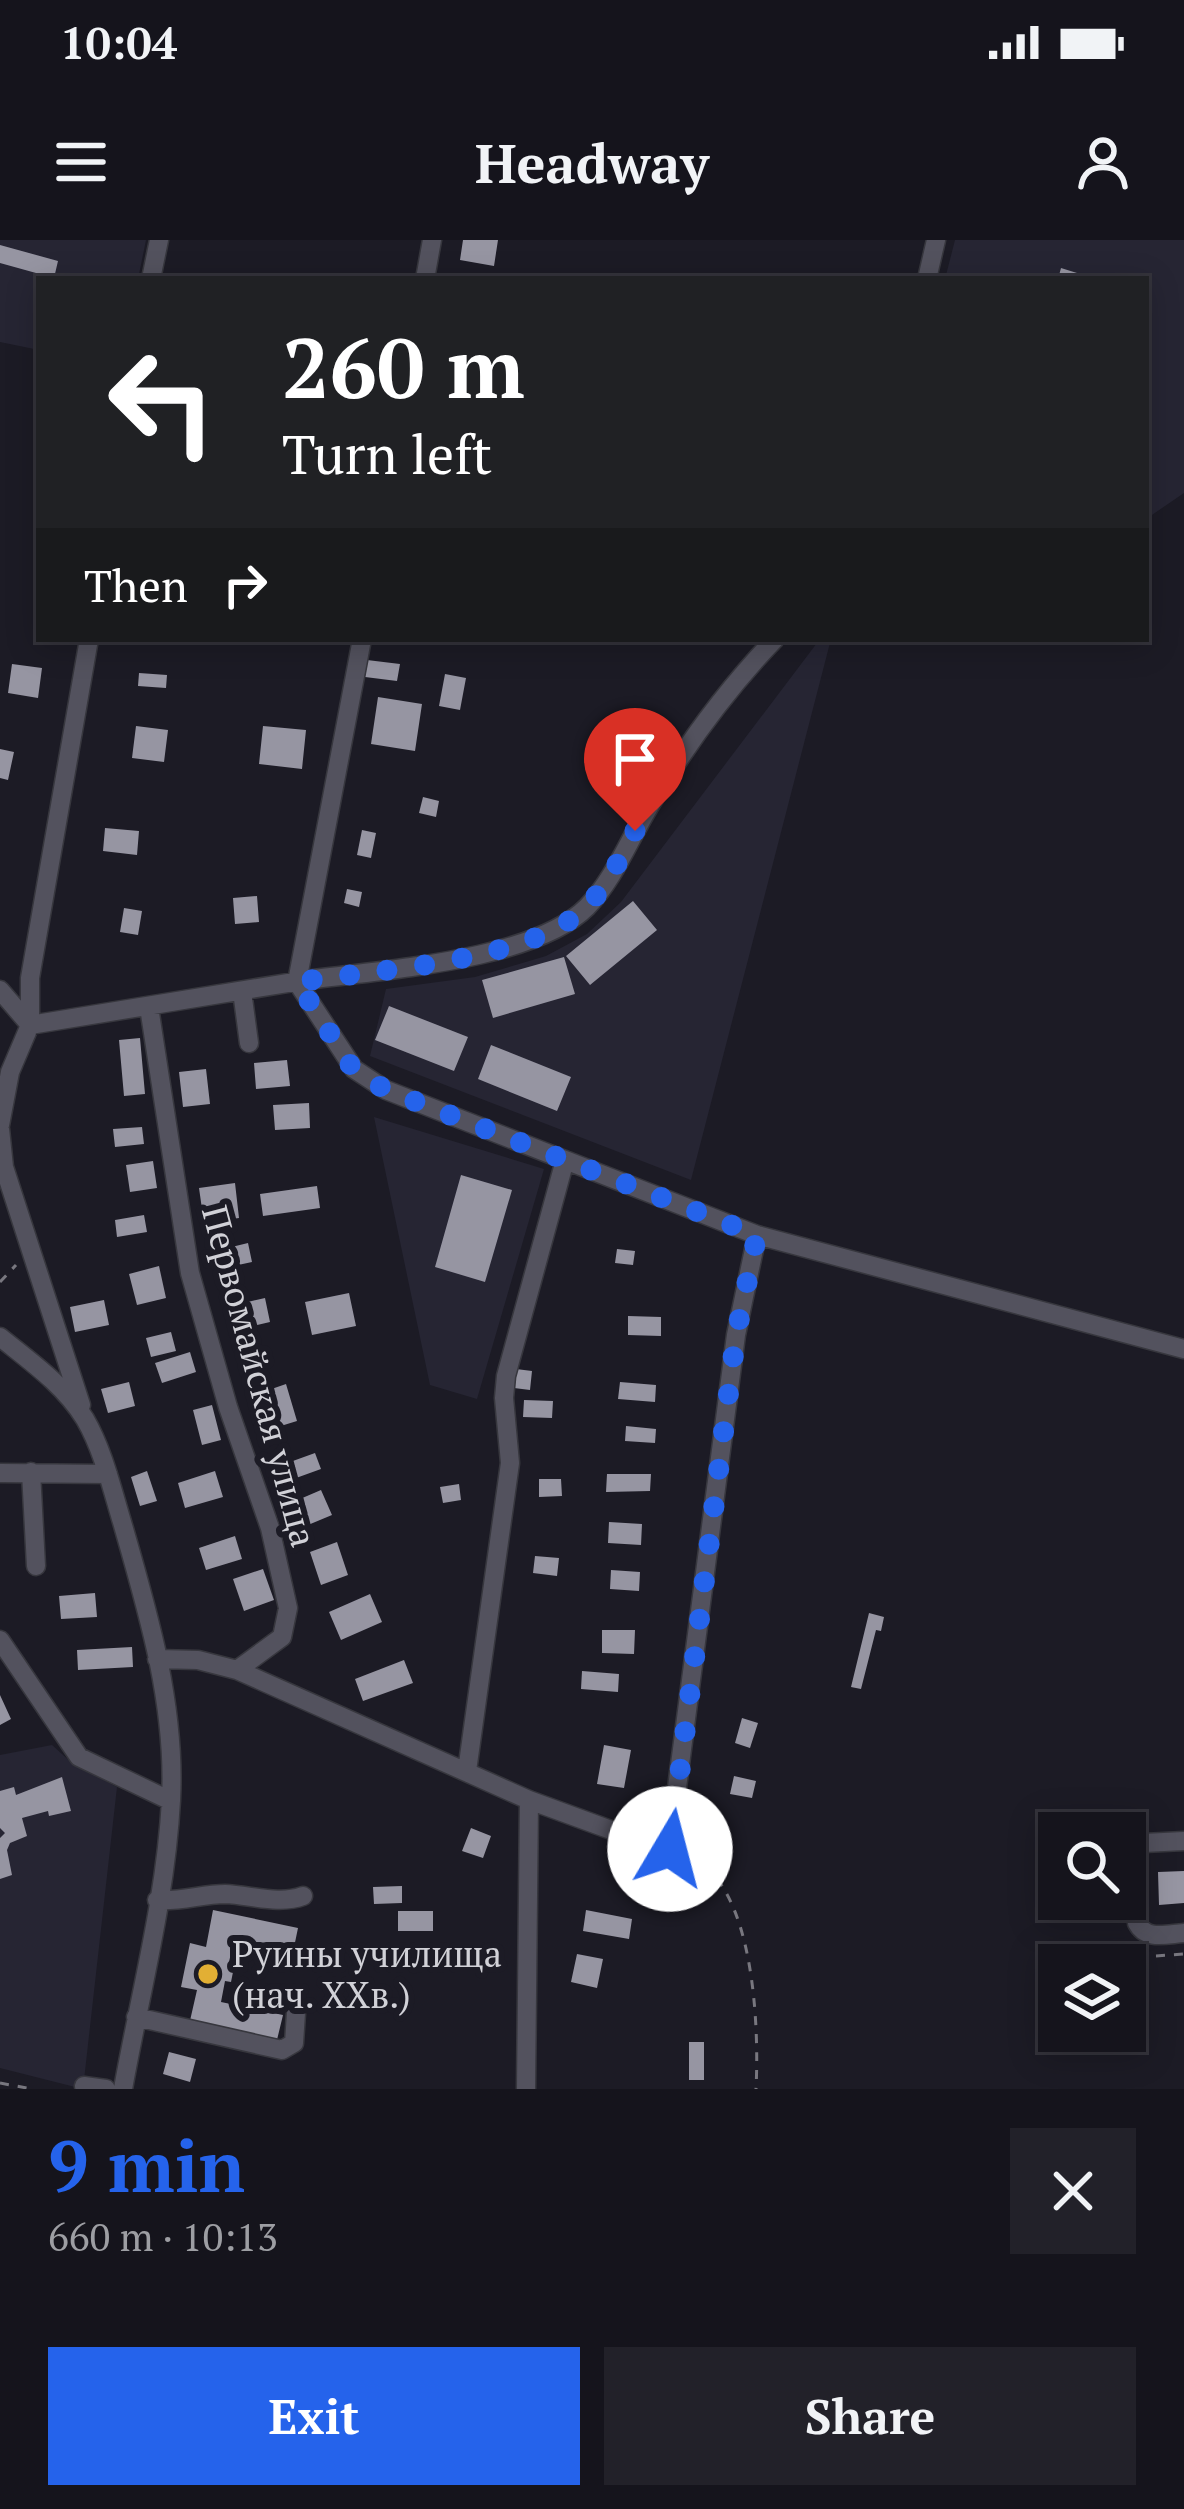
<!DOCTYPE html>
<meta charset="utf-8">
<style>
:root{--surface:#15141c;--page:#222129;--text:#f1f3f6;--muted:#9d9ea3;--line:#34333b;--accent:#2563eb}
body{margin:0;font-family:"PT Serif",serif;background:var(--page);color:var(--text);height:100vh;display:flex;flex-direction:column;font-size:45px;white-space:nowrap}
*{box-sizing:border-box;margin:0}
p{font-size:39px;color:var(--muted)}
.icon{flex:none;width:66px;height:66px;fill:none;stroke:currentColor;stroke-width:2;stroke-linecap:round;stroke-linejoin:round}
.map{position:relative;height:1849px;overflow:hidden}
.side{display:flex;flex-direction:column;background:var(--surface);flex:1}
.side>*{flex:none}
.guide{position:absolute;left:36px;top:36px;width:1113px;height:366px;border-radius:0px;box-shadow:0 6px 30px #0003,0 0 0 3px var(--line);background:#202124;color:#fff;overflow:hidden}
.buttons{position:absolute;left:1038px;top:1572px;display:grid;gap:24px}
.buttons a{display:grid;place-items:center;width:108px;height:108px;border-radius:0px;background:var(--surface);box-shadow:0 6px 30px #0003,0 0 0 3px var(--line);font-size:60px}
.pin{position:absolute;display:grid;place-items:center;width:102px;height:102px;color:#fff;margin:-123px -51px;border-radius:50% 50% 50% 0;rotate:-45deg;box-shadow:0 0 12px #0007}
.pin .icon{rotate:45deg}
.me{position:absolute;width:132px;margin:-66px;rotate:8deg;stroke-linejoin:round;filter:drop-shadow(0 0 9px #0008)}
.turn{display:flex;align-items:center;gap:42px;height:252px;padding:0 48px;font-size:54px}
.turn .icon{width:156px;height:156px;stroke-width:2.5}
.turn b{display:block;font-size:84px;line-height:102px}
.then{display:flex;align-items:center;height:114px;padding:0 48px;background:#0003;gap:24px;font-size:45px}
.round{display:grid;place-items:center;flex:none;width:126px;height:126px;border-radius:0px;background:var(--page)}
.overview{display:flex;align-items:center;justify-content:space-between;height:204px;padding:0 48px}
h1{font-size:72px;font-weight:800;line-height:90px;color:var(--accent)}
.cta{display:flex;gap:24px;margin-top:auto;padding:24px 48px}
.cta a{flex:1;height:138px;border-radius:0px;background:var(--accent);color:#fff;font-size:48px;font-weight:800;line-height:138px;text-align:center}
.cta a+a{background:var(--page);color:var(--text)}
.status{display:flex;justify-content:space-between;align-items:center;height:84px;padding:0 60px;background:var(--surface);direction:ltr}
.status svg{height:33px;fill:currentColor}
header{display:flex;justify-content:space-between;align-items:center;height:156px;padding:0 48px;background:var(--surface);font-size:54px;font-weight:800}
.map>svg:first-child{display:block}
.built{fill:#262533}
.building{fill:#9695a2}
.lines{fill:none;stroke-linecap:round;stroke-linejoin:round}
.minor-casing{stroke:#37373e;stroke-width:21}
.path{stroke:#78777f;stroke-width:3;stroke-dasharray:9 9;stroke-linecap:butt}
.minor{stroke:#53525e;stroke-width:18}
.route{stroke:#2563eb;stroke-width:21;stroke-dasharray:0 37.8}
.poi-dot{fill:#e2af34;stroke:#1c1b25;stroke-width:4.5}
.labels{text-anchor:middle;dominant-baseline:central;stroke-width:12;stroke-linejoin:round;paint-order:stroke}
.street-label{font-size:36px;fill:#d1d1d7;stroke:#1c1b25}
.poi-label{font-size:36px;fill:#d1d1d7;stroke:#1c1b25;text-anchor:start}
</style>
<div class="status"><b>10:04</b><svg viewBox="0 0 49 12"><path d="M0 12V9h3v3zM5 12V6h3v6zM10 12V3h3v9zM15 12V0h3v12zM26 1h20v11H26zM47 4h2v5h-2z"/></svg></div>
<header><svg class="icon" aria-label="menu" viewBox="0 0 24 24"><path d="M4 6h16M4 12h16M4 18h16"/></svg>Headway<svg class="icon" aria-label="person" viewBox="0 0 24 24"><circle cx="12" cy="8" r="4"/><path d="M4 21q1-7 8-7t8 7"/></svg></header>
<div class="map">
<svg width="1184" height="1849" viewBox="0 0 1184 1849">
<rect width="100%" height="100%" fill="#1c1b25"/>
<path class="built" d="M0 0H146L138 39H39V110L0 102Z
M955 0H1184V253L1146 279V39H945Z
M820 399H831L691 940 370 816 386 749 475 737 546 716 587 694 621 662Z
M374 877 544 929 477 1159 430 1145Z
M52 1505 73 1524 117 1547 83 1849 0 1828V1515Z"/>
<path class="building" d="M463 0H498L494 26 460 20Z
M0 5 58 21 54 38 0 23Z
M1061 28 1093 38V39H1058Z
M367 420 400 424 397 441 365 437Z
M12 424 42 428 38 458 8 453Z
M139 433 167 435 166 448 138 446Z
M445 434 466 438 460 470 439 466Z
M378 457 422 464 415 511 371 504Z
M136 486 168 490 164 522 132 518Z
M263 486 306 490 302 529 259 524Z
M0 509 14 512 8 540 0 538Z
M423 557 439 561 436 577 419 573Z
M105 588 139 591 137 615 103 611Z
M362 590 376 593 371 618 357 615Z
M347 649 362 652 359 667 344 663Z
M257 656 259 682 235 684 233 658Z
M633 661 657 690 590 745 566 716Z
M124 668 142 671 138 695 120 692Z
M564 717 575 754 493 778 482 740Z
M389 766 468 797 454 831 375 800Z
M140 798 145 854 124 856 119 800Z
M491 805 571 837 557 871 478 839Z
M287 820 290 846 256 849 254 823Z
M206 829 210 864 183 867 179 832Z
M309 863 310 888 275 890 273 865Z
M142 887 144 904 115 907 113 889Z
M153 921 157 948 130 952 126 925Z
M461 935 512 950 485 1042 435 1027Z
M235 943 239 978 204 983 199 948Z
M317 946 320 968 263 976 260 954Z
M144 975 147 992 117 997 115 980Z
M248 1003 252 1022 215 1030 211 1012Z
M617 1009 635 1011 633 1025 615 1023Z
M159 1026 166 1058 137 1065 129 1034Z
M349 1053 356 1086 312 1095 305 1062Z
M265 1058 270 1082 236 1090 231 1066Z
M104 1060 109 1085 75 1092 70 1067Z
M628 1076 661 1077V1096L628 1095Z
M171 1092 176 1111 151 1117 146 1098Z
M190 1112 196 1132 162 1143 155 1123Z
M516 1129 532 1131 530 1150 514 1148Z
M129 1142 135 1166 108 1173 101 1149Z
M620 1142 656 1145 655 1162 618 1159Z
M286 1144 297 1181 271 1189 260 1153Z
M524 1160 553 1161 552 1178 523 1177Z
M212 1165 221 1200 202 1205 193 1170Z
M626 1186 656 1189 655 1203 625 1201Z
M315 1213 321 1229 285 1242 279 1226Z
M147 1231 157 1261 140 1266 131 1237Z
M215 1231 223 1257 185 1268 178 1243Z
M607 1234H651L650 1251 606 1252Z
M539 1239H561L562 1256 539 1257Z
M459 1244 461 1260 443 1263 440 1247Z
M321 1250 332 1275 296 1290 286 1265Z
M609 1282 642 1284 641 1305 608 1303Z
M235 1296 242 1319 206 1330 199 1308Z
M337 1302 348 1335 321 1345 310 1312Z
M535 1316 559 1318 557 1336 533 1333Z
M263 1329 274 1360 244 1371 233 1339Z
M611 1330 640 1332 639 1351 610 1349Z
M95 1353 97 1377 61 1379 59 1356Z
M370 1354 382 1382 341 1400 329 1372Z
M869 1373 884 1377 881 1391 876 1390 861 1449 851 1447Z
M602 1390H635L634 1414 602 1413Z
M132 1407 133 1427 78 1430 77 1410Z
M404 1420 413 1443 363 1461 355 1439Z
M582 1431 619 1434 618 1452 581 1449Z
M0 1455 11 1479 0 1485Z
M742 1478 758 1483 750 1508 735 1503Z
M604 1505 631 1510 624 1548 597 1544Z
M734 1536 756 1541 752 1558 730 1554Z
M62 1537 71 1571 49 1576 48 1571 22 1578 27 1596 10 1603 7 1610 12 1635 0 1639V1598L5 1593 0 1588V1551L14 1547 16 1555Z
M471 1588 491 1596 483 1618 462 1611Z
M1184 1631V1663L1159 1665 1158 1632Z
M402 1646V1663L374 1664 373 1647Z
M213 1670 298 1688 292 1717 233 1705 228 1726 234 1727 231 1742 225 1741 221 1762 283 1775 276 1804 189 1785 197 1750 181 1747 190 1703 206 1707Z
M586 1670 632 1679 629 1699 583 1691Z
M398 1671H433V1691H398Z
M577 1714 603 1719 597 1748 571 1742Z
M689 1802H704V1840H689Z
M169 1812 196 1819 190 1842 163 1834Z"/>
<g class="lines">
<g class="minor-casing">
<path id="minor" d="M151 39 159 0
M425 39 432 0
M927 39 936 0
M297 742 354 829 386 850 757 995 1184 1109
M297 742 362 399
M0 750 30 785
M242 751 249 803
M149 767 190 1033 228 1167 270 1288 288 1368 282 1397 237 1430
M30 785C120 771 210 755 300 741 376 730 532 722 587 667 614 639 629 600 649 567 684 508 728 448 775 399
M0 885 10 832 30 785V738L89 399
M0 889 4 927 81 1165
M0 1097C31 1122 64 1145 85 1179 103 1210 112 1249 122 1282 148 1372 176 1466 171 1560 166 1657 140 1754 123 1849
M31 1232 36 1326
M0 1233 108 1234
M0 1400 79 1517 171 1561
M157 1419 198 1420 237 1430 529 1560 704 1624
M467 1531 510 1223 504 1158 506 1136 565 920
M1184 1601 1144 1603 1134 1616 1137 1683C1146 1701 1167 1694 1184 1693
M669 1609 736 1095 757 995
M157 1660C181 1662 202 1654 225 1654 251 1655 279 1665 303 1656
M136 1777 282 1810 294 1803 296 1773
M84 1846 106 1849
M526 1849 529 1560"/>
</g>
<path class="path" d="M0 1042 16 1025
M717 1639C754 1686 759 1789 756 1849
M1156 1716 1184 1714
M0 1843 32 1849"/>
<use href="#minor" class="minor"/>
</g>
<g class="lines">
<path class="route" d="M635 591C620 618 607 647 584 669 528 722 374 730 297 742L353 829 386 850 757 995 736 1095 670 1609"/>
</g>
<circle class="poi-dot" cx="208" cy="1734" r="12"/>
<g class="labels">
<g class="street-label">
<text transform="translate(260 1136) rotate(75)">Первомайская улица</text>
</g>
<g class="poi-label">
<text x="232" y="1713">Руины училища<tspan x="232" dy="41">(нач. XXв.)</tspan></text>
</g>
</g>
</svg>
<div class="buttons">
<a><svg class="icon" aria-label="search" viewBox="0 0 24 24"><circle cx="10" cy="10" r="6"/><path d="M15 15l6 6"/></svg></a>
<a><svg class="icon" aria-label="layers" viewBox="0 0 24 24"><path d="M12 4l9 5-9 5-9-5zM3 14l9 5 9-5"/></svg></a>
</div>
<div class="pin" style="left:635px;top:591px;background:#d93025"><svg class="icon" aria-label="arrive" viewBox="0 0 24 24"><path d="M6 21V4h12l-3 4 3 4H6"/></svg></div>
<svg class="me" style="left:670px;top:1609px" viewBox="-20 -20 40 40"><circle r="19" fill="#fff"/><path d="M0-13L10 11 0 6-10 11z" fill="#2563eb"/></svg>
<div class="guide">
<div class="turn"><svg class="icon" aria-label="left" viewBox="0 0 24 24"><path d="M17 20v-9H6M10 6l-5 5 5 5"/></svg><div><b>260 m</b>Turn left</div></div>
<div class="then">Then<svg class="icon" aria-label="right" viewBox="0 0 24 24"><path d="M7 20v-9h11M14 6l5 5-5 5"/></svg></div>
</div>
</div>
<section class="side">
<div class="overview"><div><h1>9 min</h1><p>660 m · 10:13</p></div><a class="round"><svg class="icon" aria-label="close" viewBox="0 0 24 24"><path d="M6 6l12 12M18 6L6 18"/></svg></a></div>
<div class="cta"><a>Exit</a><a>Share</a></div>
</section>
